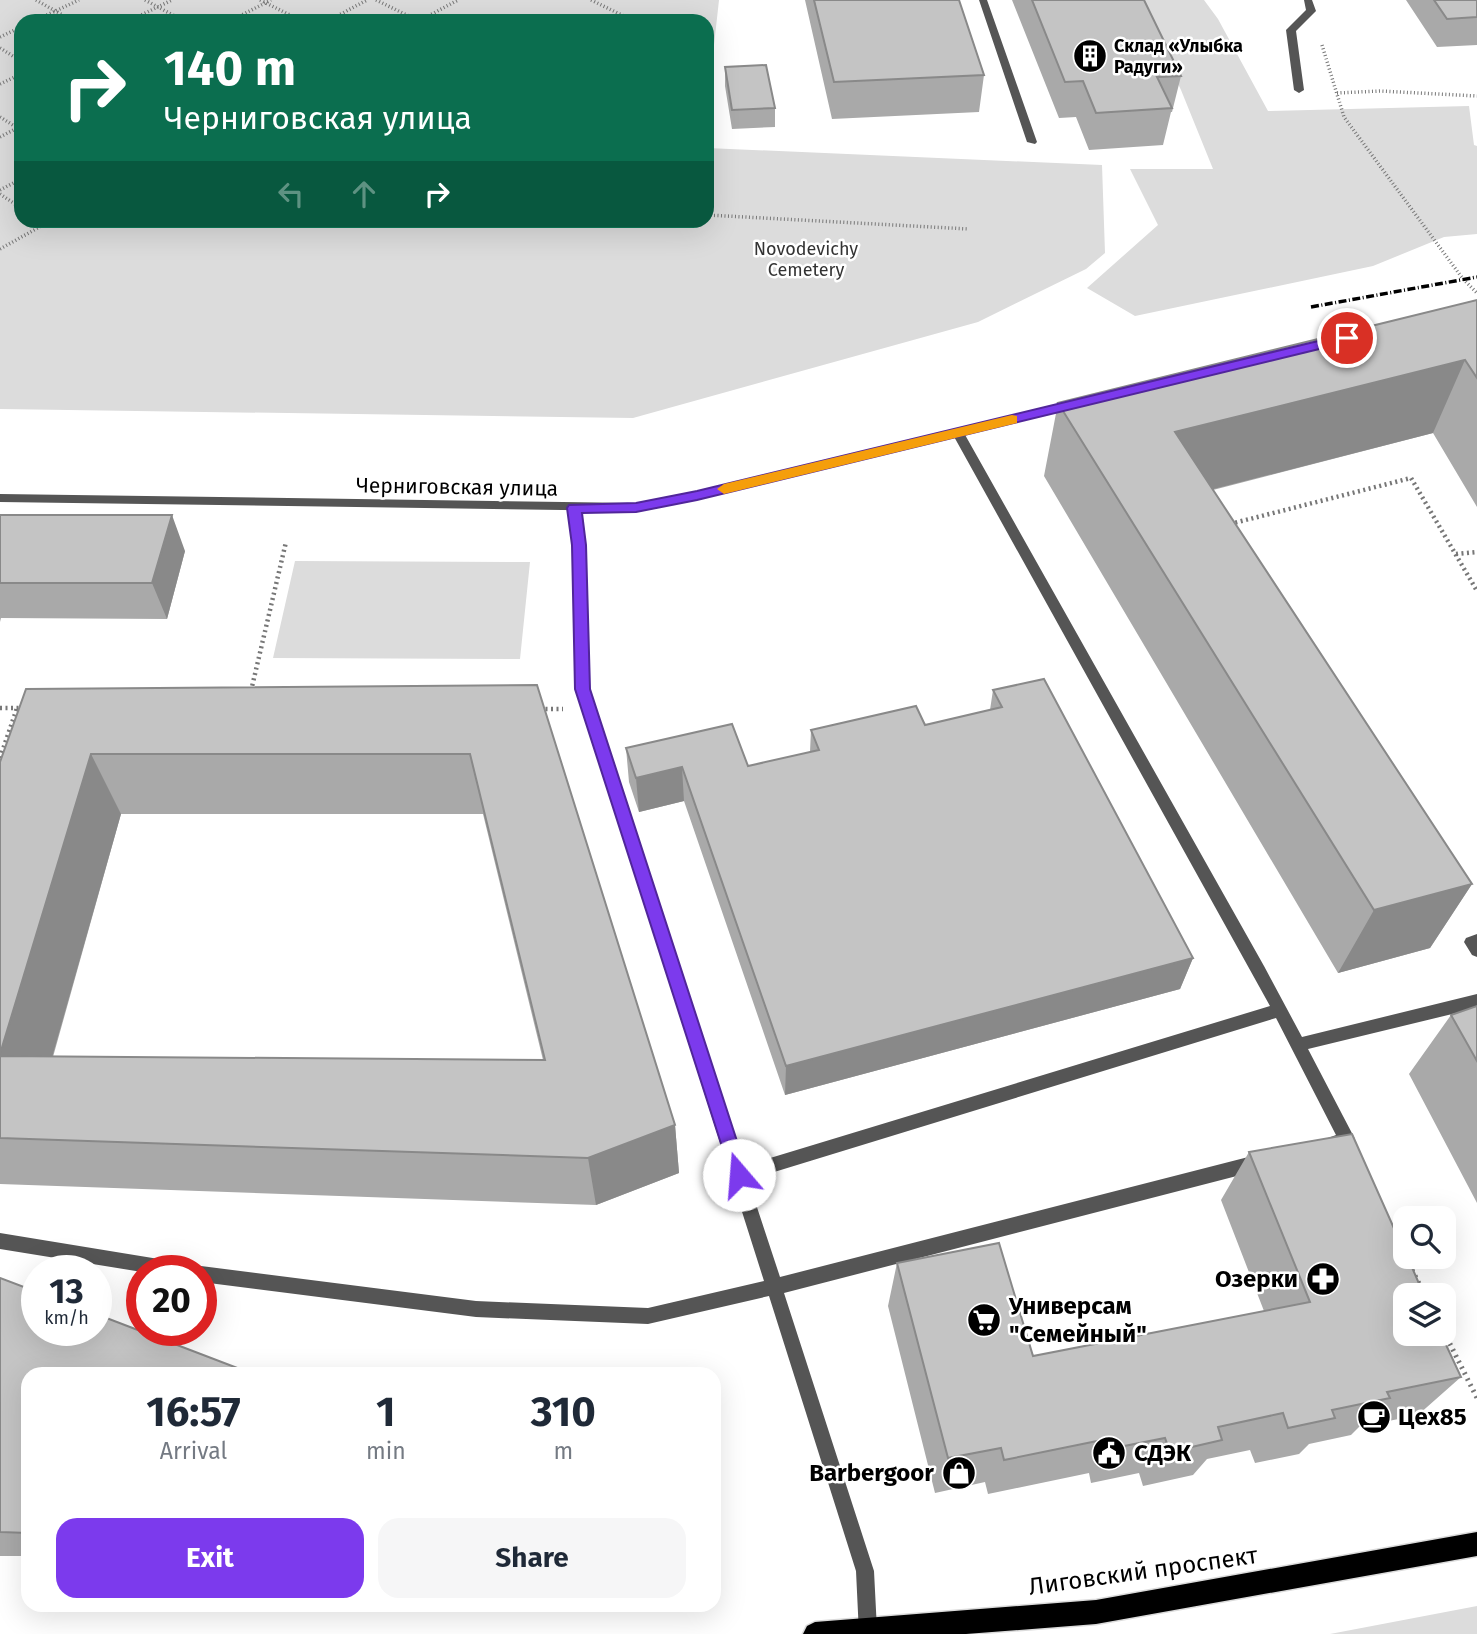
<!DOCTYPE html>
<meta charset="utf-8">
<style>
:root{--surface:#fff;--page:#f6f6f7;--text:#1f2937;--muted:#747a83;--accent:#7c3aed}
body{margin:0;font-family:"Fira Sans",sans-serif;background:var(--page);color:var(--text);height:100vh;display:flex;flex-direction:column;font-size:26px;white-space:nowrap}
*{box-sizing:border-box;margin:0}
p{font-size:23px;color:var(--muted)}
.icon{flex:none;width:38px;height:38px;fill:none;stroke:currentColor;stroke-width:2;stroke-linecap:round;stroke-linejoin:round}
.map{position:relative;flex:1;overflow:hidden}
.drawer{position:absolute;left:21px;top:1367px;width:700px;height:245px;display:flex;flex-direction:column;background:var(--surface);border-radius:21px;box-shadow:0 7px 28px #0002}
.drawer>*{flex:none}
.guide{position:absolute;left:14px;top:14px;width:700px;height:214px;border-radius:21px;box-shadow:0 7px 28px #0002;background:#0b6e4f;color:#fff;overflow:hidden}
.tools{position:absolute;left:1393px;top:1206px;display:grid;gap:14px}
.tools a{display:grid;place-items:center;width:63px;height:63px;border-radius:14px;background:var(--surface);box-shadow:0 7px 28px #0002;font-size:35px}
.speed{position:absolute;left:21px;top:1255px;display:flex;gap:14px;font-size:35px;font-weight:700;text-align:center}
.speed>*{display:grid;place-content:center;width:91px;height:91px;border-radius:50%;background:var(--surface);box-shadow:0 7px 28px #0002;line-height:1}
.speed small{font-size:18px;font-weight:400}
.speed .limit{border:10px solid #d22;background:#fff;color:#111}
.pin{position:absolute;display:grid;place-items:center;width:60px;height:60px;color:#fff;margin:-30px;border:4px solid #fff;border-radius:50%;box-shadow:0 2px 7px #0007}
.me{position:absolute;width:77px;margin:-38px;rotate:342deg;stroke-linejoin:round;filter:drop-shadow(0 0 5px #0008)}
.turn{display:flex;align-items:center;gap:24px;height:147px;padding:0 35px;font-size:32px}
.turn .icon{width:91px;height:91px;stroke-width:2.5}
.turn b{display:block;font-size:49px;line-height:60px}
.lanes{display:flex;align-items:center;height:66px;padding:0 35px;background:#0003;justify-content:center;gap:35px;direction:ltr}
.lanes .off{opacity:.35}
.eta{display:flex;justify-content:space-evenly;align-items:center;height:119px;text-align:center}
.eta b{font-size:42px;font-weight:700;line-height:49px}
.action{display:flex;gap:14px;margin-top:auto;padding:14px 35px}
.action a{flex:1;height:80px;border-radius:21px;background:var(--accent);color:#fff;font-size:28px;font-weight:700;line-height:80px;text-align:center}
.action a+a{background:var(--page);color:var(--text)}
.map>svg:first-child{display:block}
.green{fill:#dcdcdc}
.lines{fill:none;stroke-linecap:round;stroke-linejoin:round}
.primary-casing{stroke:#dbdbdb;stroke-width:3}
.path-far2{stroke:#777;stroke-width:3.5;stroke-dasharray:1 2.5;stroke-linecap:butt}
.path-far1{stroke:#777;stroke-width:4.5;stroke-dasharray:2 3.5;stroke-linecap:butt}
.path{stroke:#777;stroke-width:5;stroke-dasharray:2 4.5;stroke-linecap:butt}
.service{fill:#555;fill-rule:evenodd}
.minor{fill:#555;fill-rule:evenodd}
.primary{fill:#000;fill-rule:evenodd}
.rail{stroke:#000;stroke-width:3.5;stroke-dasharray:8 2.5 1 2.5;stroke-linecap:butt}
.wall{fill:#a9a9a9;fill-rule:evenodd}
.shaded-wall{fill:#898989}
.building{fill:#c4c4c4;stroke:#898989;stroke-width:2}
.route{fill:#7c3aed;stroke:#51269a;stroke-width:2}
.slow{fill:#f59e0b}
.labels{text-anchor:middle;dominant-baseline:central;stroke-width:5;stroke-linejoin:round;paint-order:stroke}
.far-poi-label{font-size:18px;font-weight:bold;fill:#000;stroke:#fff;text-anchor:start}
.far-park-label{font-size:18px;fill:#333;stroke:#fff}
.street-label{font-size:21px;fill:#000;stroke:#fff}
.near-poi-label{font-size:24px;font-weight:bold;fill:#000;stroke:#fff;text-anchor:start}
.near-street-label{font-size:24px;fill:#000;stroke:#fff}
</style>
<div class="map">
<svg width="1477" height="1634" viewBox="0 0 1477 1634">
<rect width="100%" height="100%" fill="#fff"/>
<path class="green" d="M0 0H719L707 108V21H21V220H707V148L1102 165 1105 253 1086 269 978 322 633 418 0 409Z
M1138 0H1204L1218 19 1268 111 1469 106 1474 145 1477 146V234L1444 237 1373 266 1135 316 1087 288 1158 225 1130 169H1213L1181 90Z
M295 561 530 562 520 659 273 658Z
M1477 1606V1634H1330Z"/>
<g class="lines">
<g class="primary-casing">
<path id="primary" d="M1477 1532V1556L1096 1624 966 1634H803L807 1626 815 1622 1096 1600Z"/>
</g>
<path class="path-far2" d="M36 0 73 21
M145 0 184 21
M260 0 302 21
M376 0 419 21
M591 0 634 21
M34 21 79 0
M129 21 172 0
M230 21 271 0
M328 21 367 0
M419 21 458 0
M0 37 21 27
M1322 45 1344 117 1463 279 1477 293
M0 48 21 61
M0 84 21 74
M1337 93 1380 91 1477 96
M0 117 21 130
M0 137 21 126
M0 190 21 179
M0 194 21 208
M707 215 969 229
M0 249 52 220"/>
<path class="path-far1" d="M1230 524 1411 478 1477 591
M1456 554 1477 552
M251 691 286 542
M0 708H24
M540 709H563
M0 758 17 708"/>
<path class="path" d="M1412 1270 1425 1295
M1444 1332 1477 1398"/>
<path class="service" d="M979 0H987L1037 142 1035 144 1027 142Z
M1304 0H1312L1316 11 1296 31 1304 90 1299 93 1294 90 1286 30 1306 10Z
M958 429 964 433 1264 966 1302 1037 1477 994V1008L1308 1049 1355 1139 1353 1144 1334 1150 1328 1148 1326 1143 1328 1138 1336 1135 1276 1018 748 1180 780 1277 1260 1154 1266 1157 1268 1162 1266 1167 1260 1170 784 1293 874 1571 877 1630 875 1634H859L856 1571 769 1296 648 1324 476 1317 201 1282V1270H194L201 1266 476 1301 648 1308 764 1281 576 689 573 545 568 508 574 504 580 508 585 545 590 689 744 1166 1270 1006 952 433Z
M1477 934V957L1472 955 1464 942 1466 938Z
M0 1233 177 1262 183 1264 185 1270H142V1272L0 1249Z"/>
<path class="minor" d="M1075 400 1079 401V407L697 500 636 511 0 502V494L636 503 697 492Z"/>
<use href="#primary" class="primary"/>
<path class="rail" d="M1311 307 1477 277"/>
</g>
<path class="wall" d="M805 0H959L984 75 979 112 832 119Z
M1012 0H1144L1181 76 1172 112H1171L1163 145 1089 150 1076 117 1059 118Z
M1406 0H1477V45L1437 47Z
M725 67 775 108V127L732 129 725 86Z
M1477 300V507L1433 433 1213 490 1472 884 1430 948 1338 973 1044 476 1058 403Z
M0 515 185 551 167 619 1 618 0 622Z
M537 685 675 1125 679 1173 596 1205 0 1184V762ZM121 814H483L543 1060 53 1057Z
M993 690 1193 958 1180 989 785 1095 684 801 639 812 629 782 626 748 748 766 810 752 811 730 925 725 990 710Z
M1477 1006V1203L1409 1074 1451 1015Z
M1249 1152 1461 1377 1418 1415 1359 1427 1351 1435 1309 1444 1299 1454 1255 1463 1250 1450 1207 1459 1193 1475 1143 1486 1139 1473 1091 1483 1089 1473 988 1494 985 1482 935 1493 888 1306 897 1263 1033 1356 1264 1311 1221 1200Z
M0 1278 28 1374V1556H0Z"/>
<path class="shaded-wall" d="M1465 360 1433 433 1155 504 1175 432Z
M172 515 185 551 167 619 152 583Z
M91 754 121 814 38 1107 0 1057V1054Z
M682 767 684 801 639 812 636 778Z
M1472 884 1430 948 1338 973 1374 910Z
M1193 958 1180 989 785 1095 786 1066Z
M675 1125 679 1173 596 1205 588 1158Z"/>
<path class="building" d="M814 0H959L984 75 834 82Z
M1032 0H1144L1181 76 1157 77 1172 108 1096 113 1083 81 1065 82Z
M1434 0H1477V17L1447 19Z
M766 65 775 108 732 110 725 67Z
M1477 300V378L1465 360 1175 432 1472 884 1374 910 1058 403Z
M0 515H172L152 583H0Z
M1044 679 1193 958 786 1066 682 767 636 778 626 748 732 724 748 766 819 750 811 730 916 706 925 725 1002 707 993 690Z
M537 685 675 1125 588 1158 0 1138V1056L545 1060 470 754H91L0 1054V762L26 689Z
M1477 1006V1061L1451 1015Z
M1352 1134 1405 1253V1256H1407L1424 1295H1405V1334H1441L1461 1377 1387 1392 1390 1398 1332 1410 1335 1418 1288 1428 1283 1413 1218 1427 1222 1440 1170 1452 1165 1438 1114 1448 1112 1438 1004 1460 1001 1448 948 1458 897 1263 999 1243 1033 1356 1310 1302 1249 1152Z
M0 1278 37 1292V1330H96V1314L253 1374H28V1533L0 1532Z"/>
<path class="route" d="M1347 334 1354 338 1352 341 697 500 636 512 582 513 586 545 590 689 748 1175 746 1181 739 1184 733 1181 575 689 572 545 567 508 569 505 636 503 697 491Z"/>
<path class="slow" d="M1012 415 1017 416V423L724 494 717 489 724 484Z"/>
<defs>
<g id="building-disc" transform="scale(1.75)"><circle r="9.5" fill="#000" stroke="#fff"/><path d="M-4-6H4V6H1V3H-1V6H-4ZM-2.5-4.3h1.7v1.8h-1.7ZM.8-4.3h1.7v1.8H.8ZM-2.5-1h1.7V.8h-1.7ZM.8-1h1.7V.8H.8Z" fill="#fff"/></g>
<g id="pharmacy-disc" transform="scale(1.75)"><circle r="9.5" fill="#000" stroke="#fff"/><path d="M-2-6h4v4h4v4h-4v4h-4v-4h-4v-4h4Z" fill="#fff"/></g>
<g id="supermarket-disc" transform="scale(1.75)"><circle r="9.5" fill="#000" stroke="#fff"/><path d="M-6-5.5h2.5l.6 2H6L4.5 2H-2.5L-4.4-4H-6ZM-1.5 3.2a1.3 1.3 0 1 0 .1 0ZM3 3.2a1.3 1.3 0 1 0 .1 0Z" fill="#fff"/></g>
<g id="cafe-disc" transform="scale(1.75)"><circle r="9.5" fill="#000" stroke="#fff"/><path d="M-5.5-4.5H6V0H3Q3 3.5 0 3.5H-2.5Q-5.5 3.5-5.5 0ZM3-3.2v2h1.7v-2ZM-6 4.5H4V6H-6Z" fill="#fff"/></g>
<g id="civic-disc" transform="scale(1.75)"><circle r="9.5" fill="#000" stroke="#fff"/><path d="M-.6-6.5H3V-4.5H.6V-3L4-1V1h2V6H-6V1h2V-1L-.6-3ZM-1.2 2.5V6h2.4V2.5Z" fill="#fff"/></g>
<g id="shop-disc" transform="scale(1.75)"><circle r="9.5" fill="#000" stroke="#fff"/><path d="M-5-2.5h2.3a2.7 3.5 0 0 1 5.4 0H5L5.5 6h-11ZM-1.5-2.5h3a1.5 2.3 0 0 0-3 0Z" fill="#fff"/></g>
</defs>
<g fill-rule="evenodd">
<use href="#building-disc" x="1090" y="56"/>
<use href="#pharmacy-disc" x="1323" y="1279"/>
<use href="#supermarket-disc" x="984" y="1320"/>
<use href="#cafe-disc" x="1374" y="1417"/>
<use href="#civic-disc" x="1109" y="1453"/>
<use href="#shop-disc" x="959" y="1473"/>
</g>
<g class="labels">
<g class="far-poi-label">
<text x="1114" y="46">Склад «Улыбка<tspan x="1114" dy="21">Радуги»</tspan></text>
</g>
<g class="far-park-label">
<text x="806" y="249">Novodevichy<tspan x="806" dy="21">Cemetery</tspan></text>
</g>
<g class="street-label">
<text transform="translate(457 487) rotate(1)">Черниговская улица</text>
</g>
<g class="near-poi-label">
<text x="1298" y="1279" text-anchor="end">Озерки</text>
<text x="1009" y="1306">Универсам<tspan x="1009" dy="28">"Семейный"</tspan></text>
<text x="1398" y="1417">Цех85</text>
<text x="1134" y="1453">СДЭК</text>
<text x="934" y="1473" text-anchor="end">Barbergoor</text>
</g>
<g class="near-street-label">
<text transform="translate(1143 1571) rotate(-8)">Лиговский проспект</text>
</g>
</g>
</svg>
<div class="tools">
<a><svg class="icon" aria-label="search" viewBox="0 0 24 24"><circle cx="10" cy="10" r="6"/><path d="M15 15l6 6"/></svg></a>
<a><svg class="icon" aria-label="layers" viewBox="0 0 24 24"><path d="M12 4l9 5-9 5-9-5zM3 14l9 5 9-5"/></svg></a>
</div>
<div class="speed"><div>13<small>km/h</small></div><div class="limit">20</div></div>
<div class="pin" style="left:1347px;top:338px;background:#d93025"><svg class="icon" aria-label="arrive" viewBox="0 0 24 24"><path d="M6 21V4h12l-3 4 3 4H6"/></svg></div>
<svg class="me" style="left:739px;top:1175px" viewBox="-20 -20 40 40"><circle r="19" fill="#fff"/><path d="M0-13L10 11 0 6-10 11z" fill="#7c3aed"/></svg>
<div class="guide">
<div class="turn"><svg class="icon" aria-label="right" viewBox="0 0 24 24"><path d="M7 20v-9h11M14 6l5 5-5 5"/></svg><div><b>140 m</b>Черниговская улица</div></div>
<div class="lanes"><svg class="icon off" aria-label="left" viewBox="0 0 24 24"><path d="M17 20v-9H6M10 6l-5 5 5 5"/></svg><svg class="icon off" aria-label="ahead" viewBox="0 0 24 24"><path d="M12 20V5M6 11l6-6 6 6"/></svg><svg class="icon" aria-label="right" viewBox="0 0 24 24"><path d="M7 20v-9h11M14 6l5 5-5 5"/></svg></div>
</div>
<section class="drawer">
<div class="eta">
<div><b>16:57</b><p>Arrival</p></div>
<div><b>1</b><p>min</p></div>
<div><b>310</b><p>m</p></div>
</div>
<div class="action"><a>Exit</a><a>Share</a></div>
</section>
</div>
